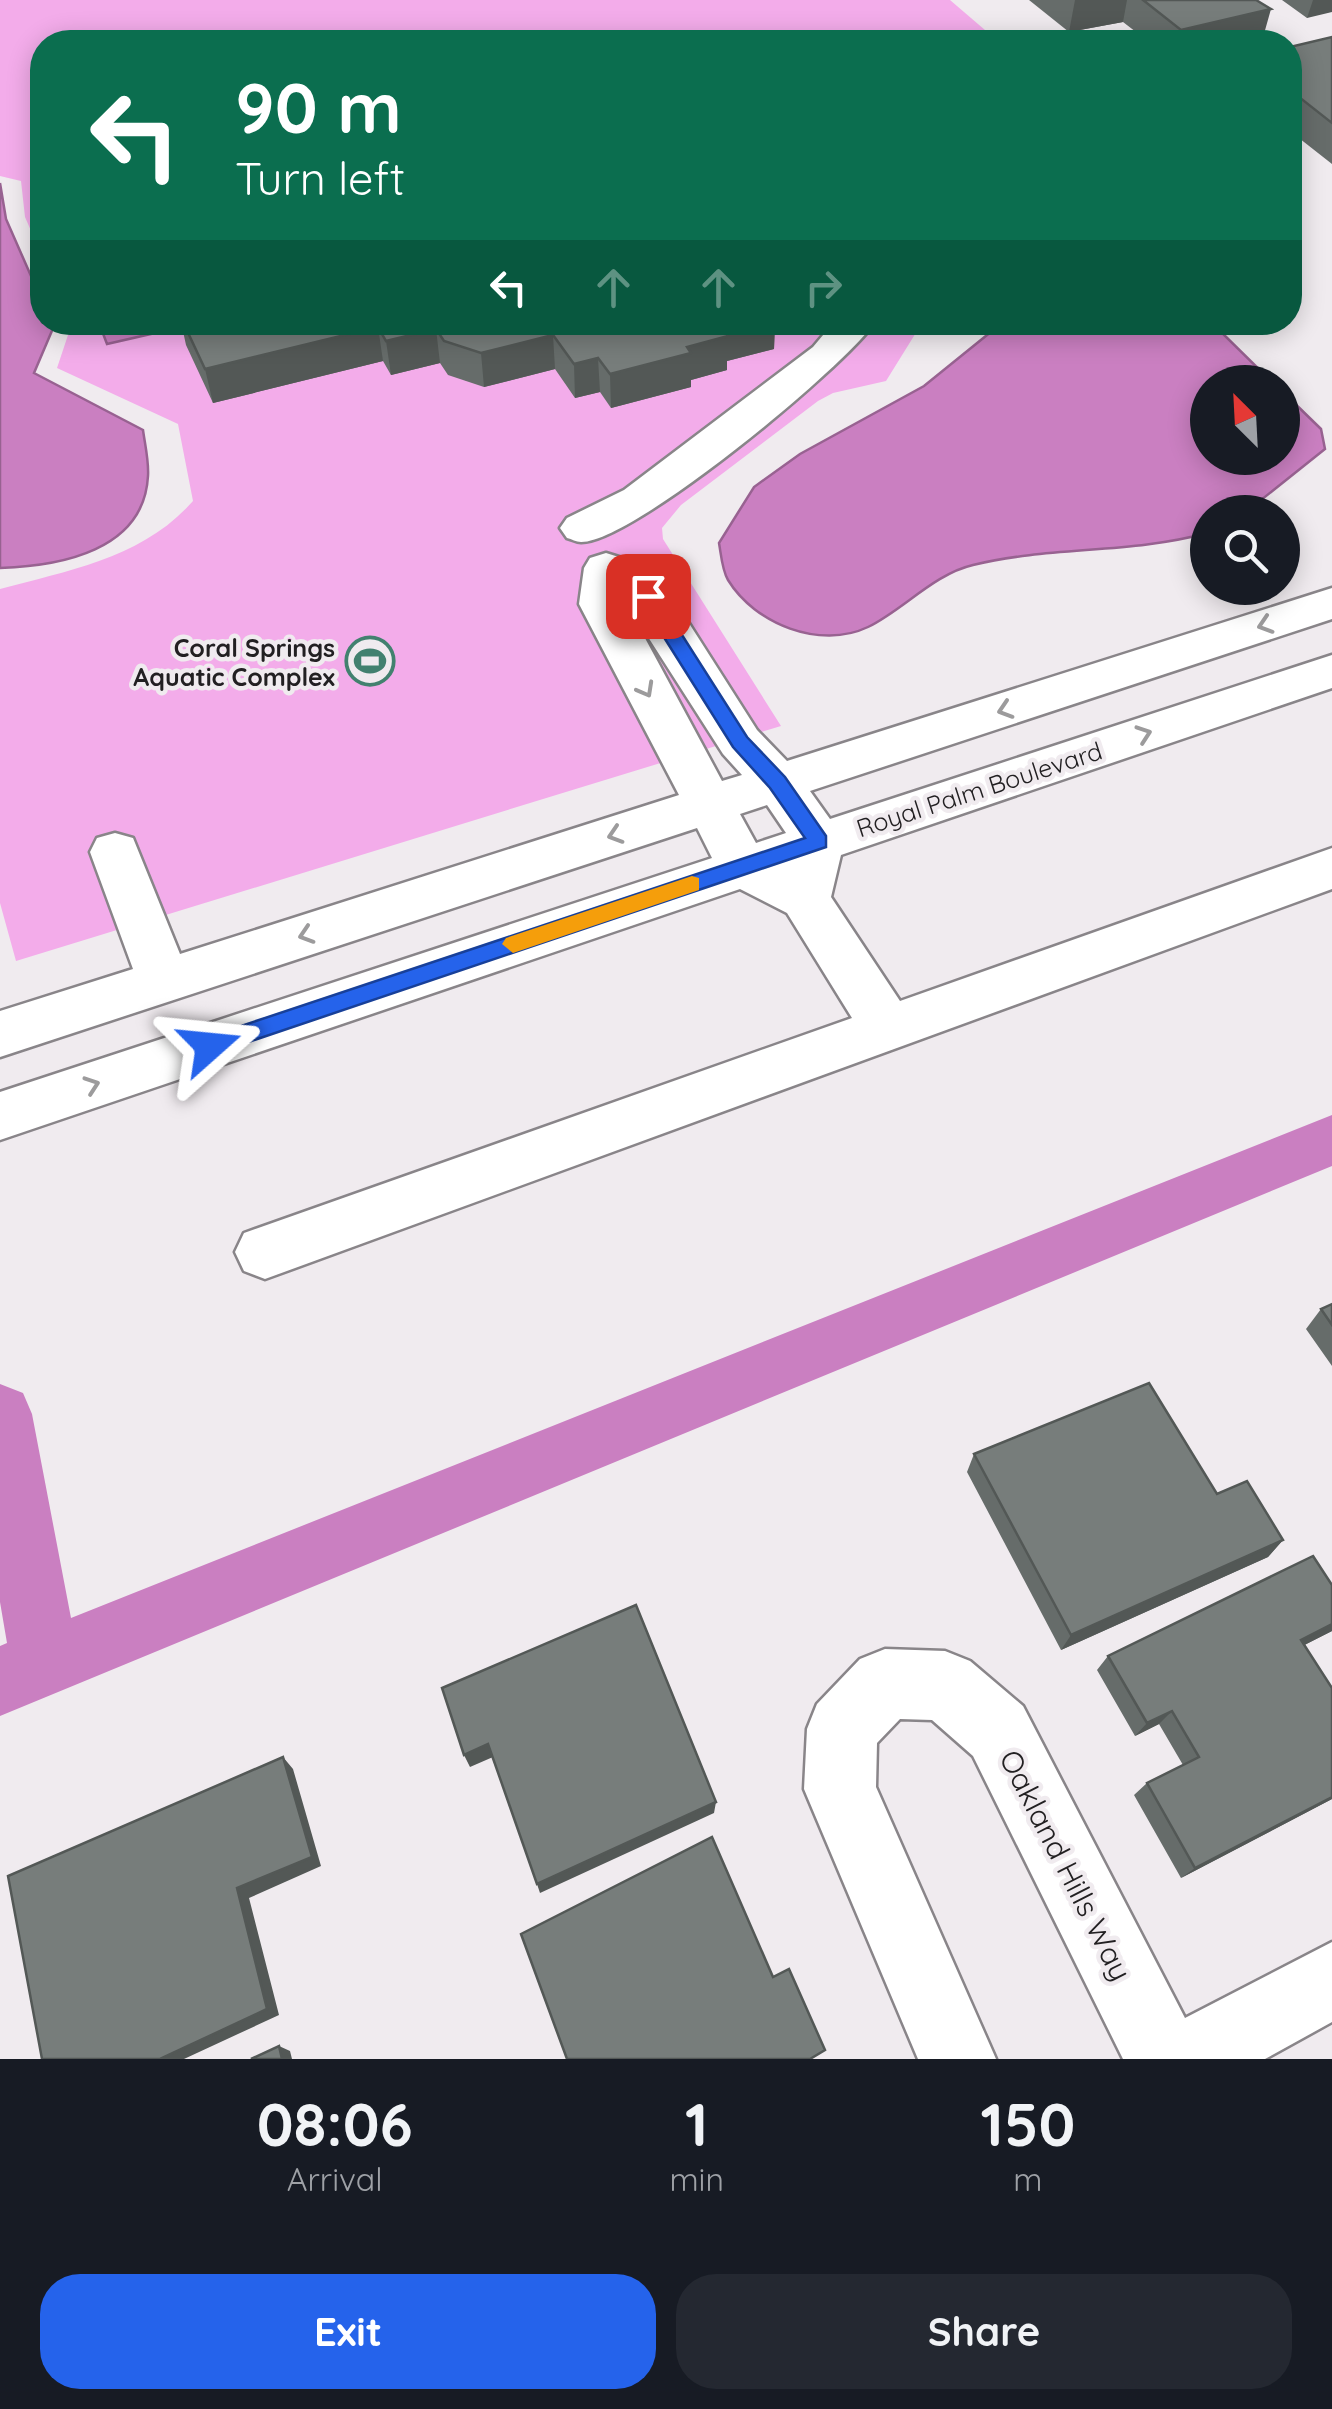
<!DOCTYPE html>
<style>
:root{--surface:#171b24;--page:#242831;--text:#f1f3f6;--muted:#9ea1a6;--accent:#2563eb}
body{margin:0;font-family:Quicksand,sans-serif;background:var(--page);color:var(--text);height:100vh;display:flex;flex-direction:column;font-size:38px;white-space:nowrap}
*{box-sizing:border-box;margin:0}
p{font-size:32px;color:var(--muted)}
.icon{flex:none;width:55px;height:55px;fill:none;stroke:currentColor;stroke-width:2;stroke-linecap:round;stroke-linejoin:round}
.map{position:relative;height:2059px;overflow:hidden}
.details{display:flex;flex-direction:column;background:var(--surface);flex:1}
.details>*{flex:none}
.guide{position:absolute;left:30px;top:30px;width:1272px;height:305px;border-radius:40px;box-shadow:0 5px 25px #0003;background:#0b6e4f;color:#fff;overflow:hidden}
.needle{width:65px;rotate:336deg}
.fabs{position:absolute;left:1190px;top:365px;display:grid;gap:20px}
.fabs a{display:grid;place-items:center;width:110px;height:110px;border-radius:50%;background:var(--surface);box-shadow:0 5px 25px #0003;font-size:50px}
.pin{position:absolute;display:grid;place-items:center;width:85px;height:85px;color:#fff;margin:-42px;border-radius:20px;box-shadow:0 5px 15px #0006}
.me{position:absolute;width:110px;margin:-55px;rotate:72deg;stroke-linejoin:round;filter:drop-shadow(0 0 8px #0008)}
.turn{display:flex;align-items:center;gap:35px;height:210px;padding:0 40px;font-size:45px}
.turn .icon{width:130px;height:130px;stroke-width:2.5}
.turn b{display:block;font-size:70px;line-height:85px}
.lanes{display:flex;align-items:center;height:95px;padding:0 40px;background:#0003;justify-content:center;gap:50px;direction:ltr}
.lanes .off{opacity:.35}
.eta{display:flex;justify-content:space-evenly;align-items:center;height:170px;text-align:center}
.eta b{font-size:60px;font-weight:700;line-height:70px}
.action{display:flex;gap:20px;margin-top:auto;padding:20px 40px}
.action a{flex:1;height:115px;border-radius:40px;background:var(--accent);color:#fff;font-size:40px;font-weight:700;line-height:115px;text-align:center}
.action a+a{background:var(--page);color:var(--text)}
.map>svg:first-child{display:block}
.green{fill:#f3acea}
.water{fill:#ca7fc1;stroke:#986291;stroke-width:2.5}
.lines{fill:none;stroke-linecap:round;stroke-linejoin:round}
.canal{fill:#ca7fc1;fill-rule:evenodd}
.minor-casing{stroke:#898589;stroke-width:5}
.minor{fill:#fff;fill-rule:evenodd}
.wall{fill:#666c6a}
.shaded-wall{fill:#535856}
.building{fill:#777d7b;stroke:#535856;stroke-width:2.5}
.oneway{stroke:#9c9b9c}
.route{fill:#2563eb;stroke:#184099;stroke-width:2.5}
.slow{fill:#f59e0b}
.labels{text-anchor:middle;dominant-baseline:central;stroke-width:9;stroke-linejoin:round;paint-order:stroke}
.poi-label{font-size:25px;font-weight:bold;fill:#222022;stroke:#f0ebef;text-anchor:end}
.street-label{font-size:25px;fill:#222022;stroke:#f0ebef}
.near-street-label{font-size:30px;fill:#222022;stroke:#f0ebef}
</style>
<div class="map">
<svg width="1332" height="2059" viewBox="0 0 1332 2059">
<rect width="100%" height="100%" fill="#f0ebef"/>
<path class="green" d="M0 0H950L999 42H42V256L25 217 21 181 0 176Z
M72 323H922L886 381 833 393 818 401 681 505 662 528 663 539 781 726 16 961 0 903V589C70 570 143 558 193 501L178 424 57 368Z"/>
<path class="water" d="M0 183 6 219 42 301V322L54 326 34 373 143 430C145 445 149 461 148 476 144 551 60 566 0 568Z
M99 323H165L168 330 107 344Z
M1016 323H1212L1272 382H1208V458H1282L1283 392 1321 429 1325 449 1246 512H1208L1207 533C1131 554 1050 546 973 565 934 574 903 610 868 627 820 650 755 624 728 580 722 570 721 554 719 543L754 487 800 454 924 386 997 327Z"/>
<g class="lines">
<path class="canal" d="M1332 1115V1166L0 1716V1646L7 1643 0 1602V1384L23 1393 32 1414 71 1618Z"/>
<g class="minor-casing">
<path id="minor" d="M834 322H875C845 367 632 543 581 542 576 542 572 539 567 538L560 528 567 518 624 490 813 347Z
M606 553 622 558 664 584 757 730 787 761 1332 588V619L810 791 830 819 1332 655V688L841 855 831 897 900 1001 1332 848V889L265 1279 244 1271 235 1252 244 1233 852 1018 787 913 740 889 0 1140V1092L712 858 697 828 0 1057V1011L133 969 90 852 97 838 115 833 133 838 180 954 679 795 579 604 584 568 590 558ZM625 601 723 754 742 775 722 781ZM767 805 786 833 756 843 740 814Z
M885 1649 945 1651 970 1661 1023 1706 1185 2018 1332 1942V2022L1265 2059H1123L973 1756 932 1720 900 1719 877 1743 876 1787 996 2059H918L804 1789 807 1729 817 1704 860 1659Z"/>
</g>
<use href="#minor" class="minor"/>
</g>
<path class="wall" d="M1029 0H1256L1262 41 1149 42 1123 22 1069 32Z
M1282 0H1332L1307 18Z
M1332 37V164L1290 131V47Z
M181 322H775L774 349 727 361V370L691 380V387L611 408 600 392 575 398 555 369 484 387 448 375 440 363 391 375 383 361 213 403 186 345Z
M1332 1304V1366L1306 1329 1321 1309Z
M974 1454 1283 1540 1268 1557 1061 1650 967 1472Z
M1332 1585V1631L1304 1645 1332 1688V1799L1181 1878 1134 1795 1147 1783 1183 1765 1159 1724 1135 1736 1097 1670 1108 1656Z"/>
<path class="shaded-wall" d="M1075 0H1127L1123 22 1069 32Z
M1313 0H1332V12L1307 18Z
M1271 9 1262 41 1178 42 1181 30Z
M745 322H775L774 349 727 361V370L691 380V387L611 408 610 374 687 347 722 329Z
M378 327 383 361 213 403 205 369Z
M436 329 440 363 391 375 386 341Z
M553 335 555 369 484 387 481 353Z
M598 358 600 392 575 398 574 364Z
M1283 1540 1268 1557 1061 1650 1071 1635Z
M1332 1624V1631L1285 1655 1301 1640Z
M1172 1711 1159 1724 1135 1736 1147 1723Z
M488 1744 493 1757 470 1767 464 1755Z
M283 1757 293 1769 321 1866 249 1898 279 2015 184 2059H160L237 1888Z
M1332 1797V1799L1181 1878 1195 1868Z
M716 1802 714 1813 540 1893 537 1884Z
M279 2046 290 2051 292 2059H282Z"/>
<path class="building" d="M1143 0H1256L1271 9 1181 30Z
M1332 37V123L1290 90V47Z
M183 322H745L722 329 728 336 687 347 691 353 610 374 598 358 574 364 553 335 481 353 444 341 436 329 386 341 378 327 205 369Z
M1332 1304V1325L1321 1309Z
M1149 1383 1217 1494 1247 1481 1283 1540 1071 1635 974 1454Z
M1313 1556 1332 1585V1624L1301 1640 1332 1688V1797L1195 1868 1147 1783 1199 1757 1172 1711 1147 1723 1108 1656Z
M636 1605 716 1802 537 1884 488 1744 464 1755 442 1688Z
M283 1757 312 1857 237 1888 267 2009 160 2059H42L8 1876Z
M712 1837 773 1977 789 1969 825 2050 810 2059H567L521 1934Z
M279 2046 282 2059H251Z"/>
<defs><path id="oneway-chevron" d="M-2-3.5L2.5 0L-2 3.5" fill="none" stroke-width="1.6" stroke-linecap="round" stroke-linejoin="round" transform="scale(2.5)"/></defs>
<g class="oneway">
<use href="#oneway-chevron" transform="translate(1265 625) rotate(162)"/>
<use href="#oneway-chevron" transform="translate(646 690) rotate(61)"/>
<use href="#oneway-chevron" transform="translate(1005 710) rotate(162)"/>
<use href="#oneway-chevron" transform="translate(1144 734) rotate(-19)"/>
<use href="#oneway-chevron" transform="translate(615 835) rotate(162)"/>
<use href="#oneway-chevron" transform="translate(306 935) rotate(162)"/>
<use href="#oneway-chevron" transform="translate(92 1085) rotate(-19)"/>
</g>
<path class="route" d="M648 589 654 591 747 737 785 777 826 836V847L210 1055 202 1052V1039L805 838 770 788 733 747 638 596Z"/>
<path class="slow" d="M692 876 699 878V890L513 953 502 944 506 938Z"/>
<defs>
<g id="stadium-ring" transform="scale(2.5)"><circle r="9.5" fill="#f0ebef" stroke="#42816f" stroke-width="1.5"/><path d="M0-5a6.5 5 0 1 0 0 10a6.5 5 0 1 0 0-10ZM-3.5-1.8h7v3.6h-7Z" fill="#42816f"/></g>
</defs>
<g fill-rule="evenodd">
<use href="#stadium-ring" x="370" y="661"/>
</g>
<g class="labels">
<g class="poi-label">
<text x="335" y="647">Coral Springs<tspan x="335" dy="29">Aquatic Complex</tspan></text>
</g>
<g class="street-label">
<text transform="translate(979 789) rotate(-18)">Royal Palm Boulevard</text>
</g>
<g class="near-street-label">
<text transform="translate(1066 1865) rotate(63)">Oakland Hills Way</text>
</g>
</g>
</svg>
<div class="fabs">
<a><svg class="needle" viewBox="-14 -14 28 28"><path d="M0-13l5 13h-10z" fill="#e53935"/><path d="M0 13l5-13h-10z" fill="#9ea1a6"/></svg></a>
<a><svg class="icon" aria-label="search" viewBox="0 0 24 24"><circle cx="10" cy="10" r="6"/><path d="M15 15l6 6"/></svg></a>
</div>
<div class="pin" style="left:648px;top:596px;background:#d93025"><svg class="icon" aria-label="arrive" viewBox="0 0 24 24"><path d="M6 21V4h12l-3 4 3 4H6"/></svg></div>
<svg class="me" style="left:210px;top:1046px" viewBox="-20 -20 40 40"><path d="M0-17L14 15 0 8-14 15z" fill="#2563eb" stroke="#fff" stroke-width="4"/></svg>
<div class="guide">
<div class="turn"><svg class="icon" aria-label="left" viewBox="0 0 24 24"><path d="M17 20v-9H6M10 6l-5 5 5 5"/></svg><div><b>90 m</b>Turn left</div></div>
<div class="lanes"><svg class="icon" aria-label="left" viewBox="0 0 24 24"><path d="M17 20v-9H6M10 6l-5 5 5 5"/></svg><svg class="icon off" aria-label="ahead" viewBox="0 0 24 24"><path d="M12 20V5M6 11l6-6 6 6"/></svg><svg class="icon off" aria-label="ahead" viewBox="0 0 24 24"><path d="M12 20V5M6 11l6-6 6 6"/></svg><svg class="icon off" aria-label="right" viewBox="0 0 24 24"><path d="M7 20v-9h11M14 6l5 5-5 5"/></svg></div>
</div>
</div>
<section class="details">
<div class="eta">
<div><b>08:06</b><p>Arrival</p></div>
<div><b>1</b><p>min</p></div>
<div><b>150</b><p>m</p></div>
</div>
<div class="action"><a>Exit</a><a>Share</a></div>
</section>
